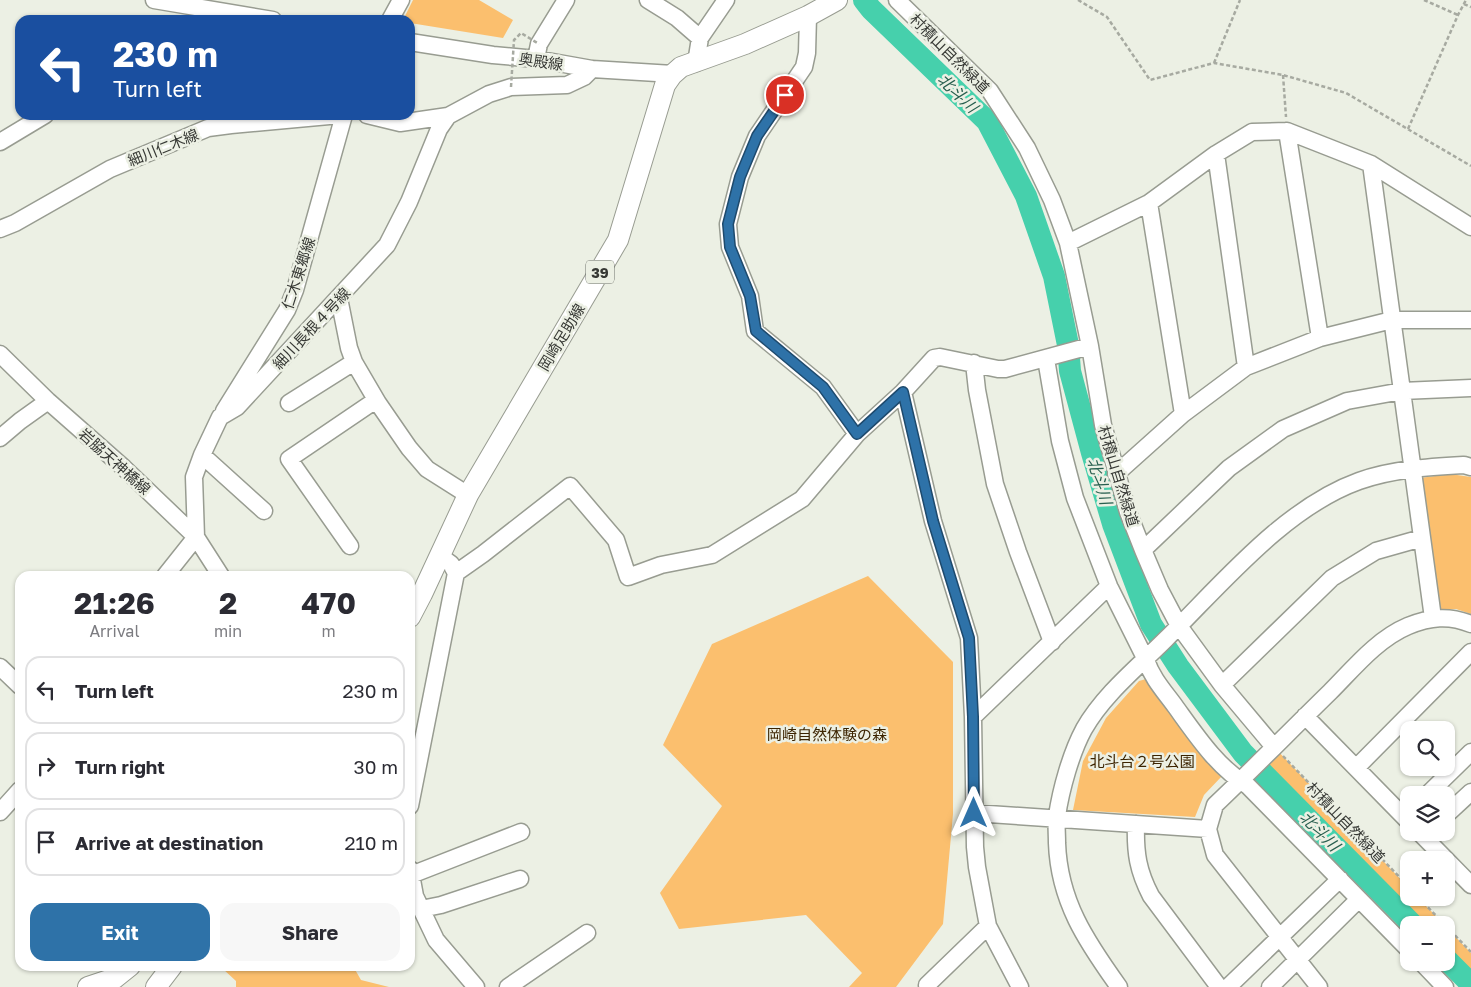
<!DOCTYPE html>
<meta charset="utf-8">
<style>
:root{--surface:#fff;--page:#f7f7f7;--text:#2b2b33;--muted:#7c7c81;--line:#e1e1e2;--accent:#2e72a8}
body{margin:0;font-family:"Golos Text","Noto Sans JP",sans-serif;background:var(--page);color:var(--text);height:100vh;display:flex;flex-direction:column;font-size:19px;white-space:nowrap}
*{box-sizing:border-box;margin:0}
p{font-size:16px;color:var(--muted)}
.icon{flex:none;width:28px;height:28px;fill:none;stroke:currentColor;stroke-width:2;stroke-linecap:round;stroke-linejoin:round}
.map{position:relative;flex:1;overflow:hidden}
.sheet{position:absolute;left:15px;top:571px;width:400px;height:400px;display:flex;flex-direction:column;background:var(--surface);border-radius:15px;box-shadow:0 1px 4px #0004}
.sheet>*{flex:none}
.hud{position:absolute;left:15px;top:15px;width:400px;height:105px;border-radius:15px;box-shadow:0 1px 4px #0004;background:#1a4fa0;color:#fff;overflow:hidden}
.buttons{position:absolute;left:1400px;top:721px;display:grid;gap:10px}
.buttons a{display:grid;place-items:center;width:55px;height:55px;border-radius:10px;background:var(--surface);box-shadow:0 1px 4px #0004;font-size:25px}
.pin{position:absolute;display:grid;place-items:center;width:42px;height:42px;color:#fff;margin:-21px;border:2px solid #fff;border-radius:50%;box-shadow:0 1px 5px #0007}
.me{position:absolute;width:55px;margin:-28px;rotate:0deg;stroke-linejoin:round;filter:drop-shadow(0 0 4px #0008)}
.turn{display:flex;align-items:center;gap:18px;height:105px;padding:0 15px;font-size:22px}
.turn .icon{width:65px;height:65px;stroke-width:2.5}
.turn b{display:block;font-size:35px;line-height:42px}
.eta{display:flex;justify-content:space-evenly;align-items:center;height:85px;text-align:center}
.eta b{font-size:30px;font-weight:700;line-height:35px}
.action{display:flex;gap:10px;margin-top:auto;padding:10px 15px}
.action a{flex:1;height:58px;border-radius:15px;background:var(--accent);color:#fff;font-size:20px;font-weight:700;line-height:58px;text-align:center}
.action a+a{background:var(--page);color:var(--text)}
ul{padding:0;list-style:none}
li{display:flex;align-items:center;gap:15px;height:68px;margin:0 10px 8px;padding:0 5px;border:2px solid var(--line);border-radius:15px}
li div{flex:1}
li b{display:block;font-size:19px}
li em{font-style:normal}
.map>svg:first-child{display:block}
.green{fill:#fbbf6e}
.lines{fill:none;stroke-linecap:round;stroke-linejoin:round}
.river{stroke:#46d0ac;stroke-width:22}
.minor-casing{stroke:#989c91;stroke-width:19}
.major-casing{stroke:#989c91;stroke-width:22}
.path{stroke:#a7aaa1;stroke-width:2.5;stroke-dasharray:4 2.5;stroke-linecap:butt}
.minor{stroke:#fff;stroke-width:16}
.major{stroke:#fff;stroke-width:20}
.path-bridge{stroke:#a7aaa1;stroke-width:2.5;stroke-dasharray:4 2.5;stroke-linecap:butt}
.route-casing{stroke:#1e4a6d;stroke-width:12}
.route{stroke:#2e72a8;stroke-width:9}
.labels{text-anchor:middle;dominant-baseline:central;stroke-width:5;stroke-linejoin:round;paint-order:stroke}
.shield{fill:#ecf0e4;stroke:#6d706a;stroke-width:1}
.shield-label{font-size:14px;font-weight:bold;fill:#373935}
.street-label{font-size:15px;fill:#373935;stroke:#ecf0e4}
.park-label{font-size:15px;fill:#3c2400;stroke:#ecf0e4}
.water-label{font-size:16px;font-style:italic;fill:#285f4f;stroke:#ecf0e4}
</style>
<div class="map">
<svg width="1471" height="987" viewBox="0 0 1471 987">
<rect width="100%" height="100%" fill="#ecf0e4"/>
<path class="green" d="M413 0H479L513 20 503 38 410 23V20H403Z
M1450 474 1471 477V614L1456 609 1438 611 1420 478Z
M868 576 953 662V814L943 924 896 987H849L862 973 806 915 679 929 660 893 722 806 663 745 712 644Z
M1146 679 1185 732 1222 776 1204 795 1195 817 1073 810 1083 761 1106 718 1139 681Z
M1274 747 1409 888V898H1418L1445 925H1416L1259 762Z
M1446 927 1471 953V982L1446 956Z
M223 966H353L361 980 389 987H236V981L223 969Z"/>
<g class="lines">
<path class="river" d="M864 0 871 9 987 121 1026 196 1054 276 1068 345 1070 371 1092 453 1113 524 1151 624 1178 666 1243 753 1413 925
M1446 959 1471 984"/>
<g class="minor-casing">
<path id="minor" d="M154 0 273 20
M648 0 677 18 700 38
M897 0 990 91 1027 148 1052 200 1068 243 1090 346 1103 425 1128 512 1143 550 1160 590 1179 626 1222 685 1274 747
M808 16 807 53 804 67 757 136 740 177 728 224 730 247 750 296 755 331 823 387 857 434
M390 20 401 0
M410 42 493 55 536 59 592 69 673 74
M536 59 539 44 566 0
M696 63 700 38 726 0
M367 115 400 123 448 116 489 94 511 87 567 85 584 77 592 69
M1287 131 1320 338
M0 142 45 115
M1216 154 1246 367
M1371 164 1433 618
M1149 203 1183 414
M0 229 15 223 110 169 208 128 231 125 340 115
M1068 243 1149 203 1216 154 1252 132 1287 131 1371 164 1471 227
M339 298 349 348 354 362 378 403 409 448 427 469 468 495
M0 354 48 401 124 468 196 537 221 576
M1046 359 1060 441 1075 498 1109 586 1146 660C1152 678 1164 691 1175 706 1196 735 1217 767 1248 786L1409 950
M974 363 977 390 995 484 1018 552 1052 642
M903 392 933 521 969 638 973 717 975 847 977 867 988 926 1020 987
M289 403 354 362
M224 411 287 310 295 290 344 115
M0 438 20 421 48 401
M202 455 264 511
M1116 474 1183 414 1246 367 1320 338 1392 320H1471
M196 537 194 477 202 455 220 417 237 407 387 245 409 202 439 129 448 116
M350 546 289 459 376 400
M1143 550 1229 468 1283 429 1347 401 1402 391 1471 388
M456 573 483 554 570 486 616 540 628 577 661 565 712 555 802 499 857 434 903 392 934 358 940 357 998 369H1005L1090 346
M165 576 196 537
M0 667 20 686
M1222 685 1332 578 1376 551 1422 538
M1305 716 1409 822
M973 717 1109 586
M1356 768 1471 652
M1427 795 1471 752
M410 806 456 573 451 564 440 556
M0 812 20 790
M974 813 1208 829
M1446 815 1471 792
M1136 824C1135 853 1138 871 1151 896L1219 987
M1419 832 1471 885
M410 869 415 896 436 940 476 987
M411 875 521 832
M421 909 441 905 520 879
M1421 962 1445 987
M508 987 587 933
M929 987 927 985 988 926
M1119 987C1086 941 1059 901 1057 843 1057 834 1056 824 1057 816 1061 789 1071 753 1084 729 1104 694 1138 667 1166 639 1222 584 1284 508 1359 481 1393 469 1429 467 1464 465L1471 467
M1228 987 1340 879
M1270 987 1359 899
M1319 987 1215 855 1208 829 1215 805C1254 768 1291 730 1330 692 1353 669 1377 639 1408 626 1430 617 1449 615 1471 624"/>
</g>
<g class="major-casing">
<path id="major" d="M410 617 422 594 468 495 618 240 665 85 672 75 681 67 745 44 808 16 837 0
M88 987 115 978 130 966
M156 987 172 966"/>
</g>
<path class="path" d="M1078 0 1107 17 1150 80 1214 63 1283 75 1346 93 1471 166
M1424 0 1458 15
M1464 4 1471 7
M1214 63 1240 0
M1283 75 1286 117
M1408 129 1458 15 1466 0
M1283 756 1409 887
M1419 898 1445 925
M1446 926 1471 952"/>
<use href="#minor" class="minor"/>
<use href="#major" class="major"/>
<path class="path-bridge" d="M511 87 514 40 521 33 539 44"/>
</g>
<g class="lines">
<g class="route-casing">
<path id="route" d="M785 95 757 136 740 177 728 224 730 247 750 296 756 331 823 387 857 434 903 392 933 521 969 638 973 717 974 813"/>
</g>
<use href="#route" class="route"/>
</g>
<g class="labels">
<rect class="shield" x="586" y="260.5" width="28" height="23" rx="4"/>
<g class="shield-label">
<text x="600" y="272">39</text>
</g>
<g class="street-label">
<text transform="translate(950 53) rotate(45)">村積山自然緑道</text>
<text transform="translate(541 61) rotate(8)">奥殿線</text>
<text transform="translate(163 147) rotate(-22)">細川仁木線</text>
<text transform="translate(298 273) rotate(-72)">仁木東郷線</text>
<text transform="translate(311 328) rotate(-47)">細川長根４号線</text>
<text transform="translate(561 337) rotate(-59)">岡崎足助線</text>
<text transform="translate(115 461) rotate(42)">岩脇天神橋線</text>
<text transform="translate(1119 476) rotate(73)">村積山自然緑道</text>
<text transform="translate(1346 822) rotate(46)">村積山自然緑道</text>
</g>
<g class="park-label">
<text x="827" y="734">岡崎自然体験の森</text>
<text x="1142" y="761">北斗台２号公園</text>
</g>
<g class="water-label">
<text transform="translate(958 93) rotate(44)">北斗川</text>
<text transform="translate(1100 481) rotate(73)">北斗川</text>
<text transform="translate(1320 831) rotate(45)">北斗川</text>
</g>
</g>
</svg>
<div class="buttons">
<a><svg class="icon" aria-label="search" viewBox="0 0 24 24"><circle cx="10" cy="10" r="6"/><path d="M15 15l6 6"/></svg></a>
<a><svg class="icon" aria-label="layers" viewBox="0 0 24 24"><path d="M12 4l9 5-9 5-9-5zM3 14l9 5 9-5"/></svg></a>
<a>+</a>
<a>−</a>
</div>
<div class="pin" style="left:785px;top:95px;background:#d93025"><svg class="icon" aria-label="arrive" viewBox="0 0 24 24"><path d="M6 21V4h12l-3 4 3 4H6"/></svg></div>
<svg class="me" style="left:974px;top:813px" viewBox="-20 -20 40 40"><path d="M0-17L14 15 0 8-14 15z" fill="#2e72a8" stroke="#fff" stroke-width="4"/></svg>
<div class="hud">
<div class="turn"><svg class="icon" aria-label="left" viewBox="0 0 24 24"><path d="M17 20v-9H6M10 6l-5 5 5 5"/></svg><div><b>230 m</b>Turn left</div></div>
</div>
<section class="sheet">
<div class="eta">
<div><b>21:26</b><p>Arrival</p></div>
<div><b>2</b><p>min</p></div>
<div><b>470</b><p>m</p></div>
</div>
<ul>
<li><svg class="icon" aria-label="left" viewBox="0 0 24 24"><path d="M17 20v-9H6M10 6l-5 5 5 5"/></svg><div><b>Turn left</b></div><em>230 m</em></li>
<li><svg class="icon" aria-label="right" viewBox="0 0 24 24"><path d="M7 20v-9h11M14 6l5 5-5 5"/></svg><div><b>Turn right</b></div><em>30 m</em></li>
<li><svg class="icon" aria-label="arrive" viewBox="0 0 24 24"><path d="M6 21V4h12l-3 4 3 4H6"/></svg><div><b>Arrive at destination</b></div><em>210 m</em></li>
</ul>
<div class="action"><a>Exit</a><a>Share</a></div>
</section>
</div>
